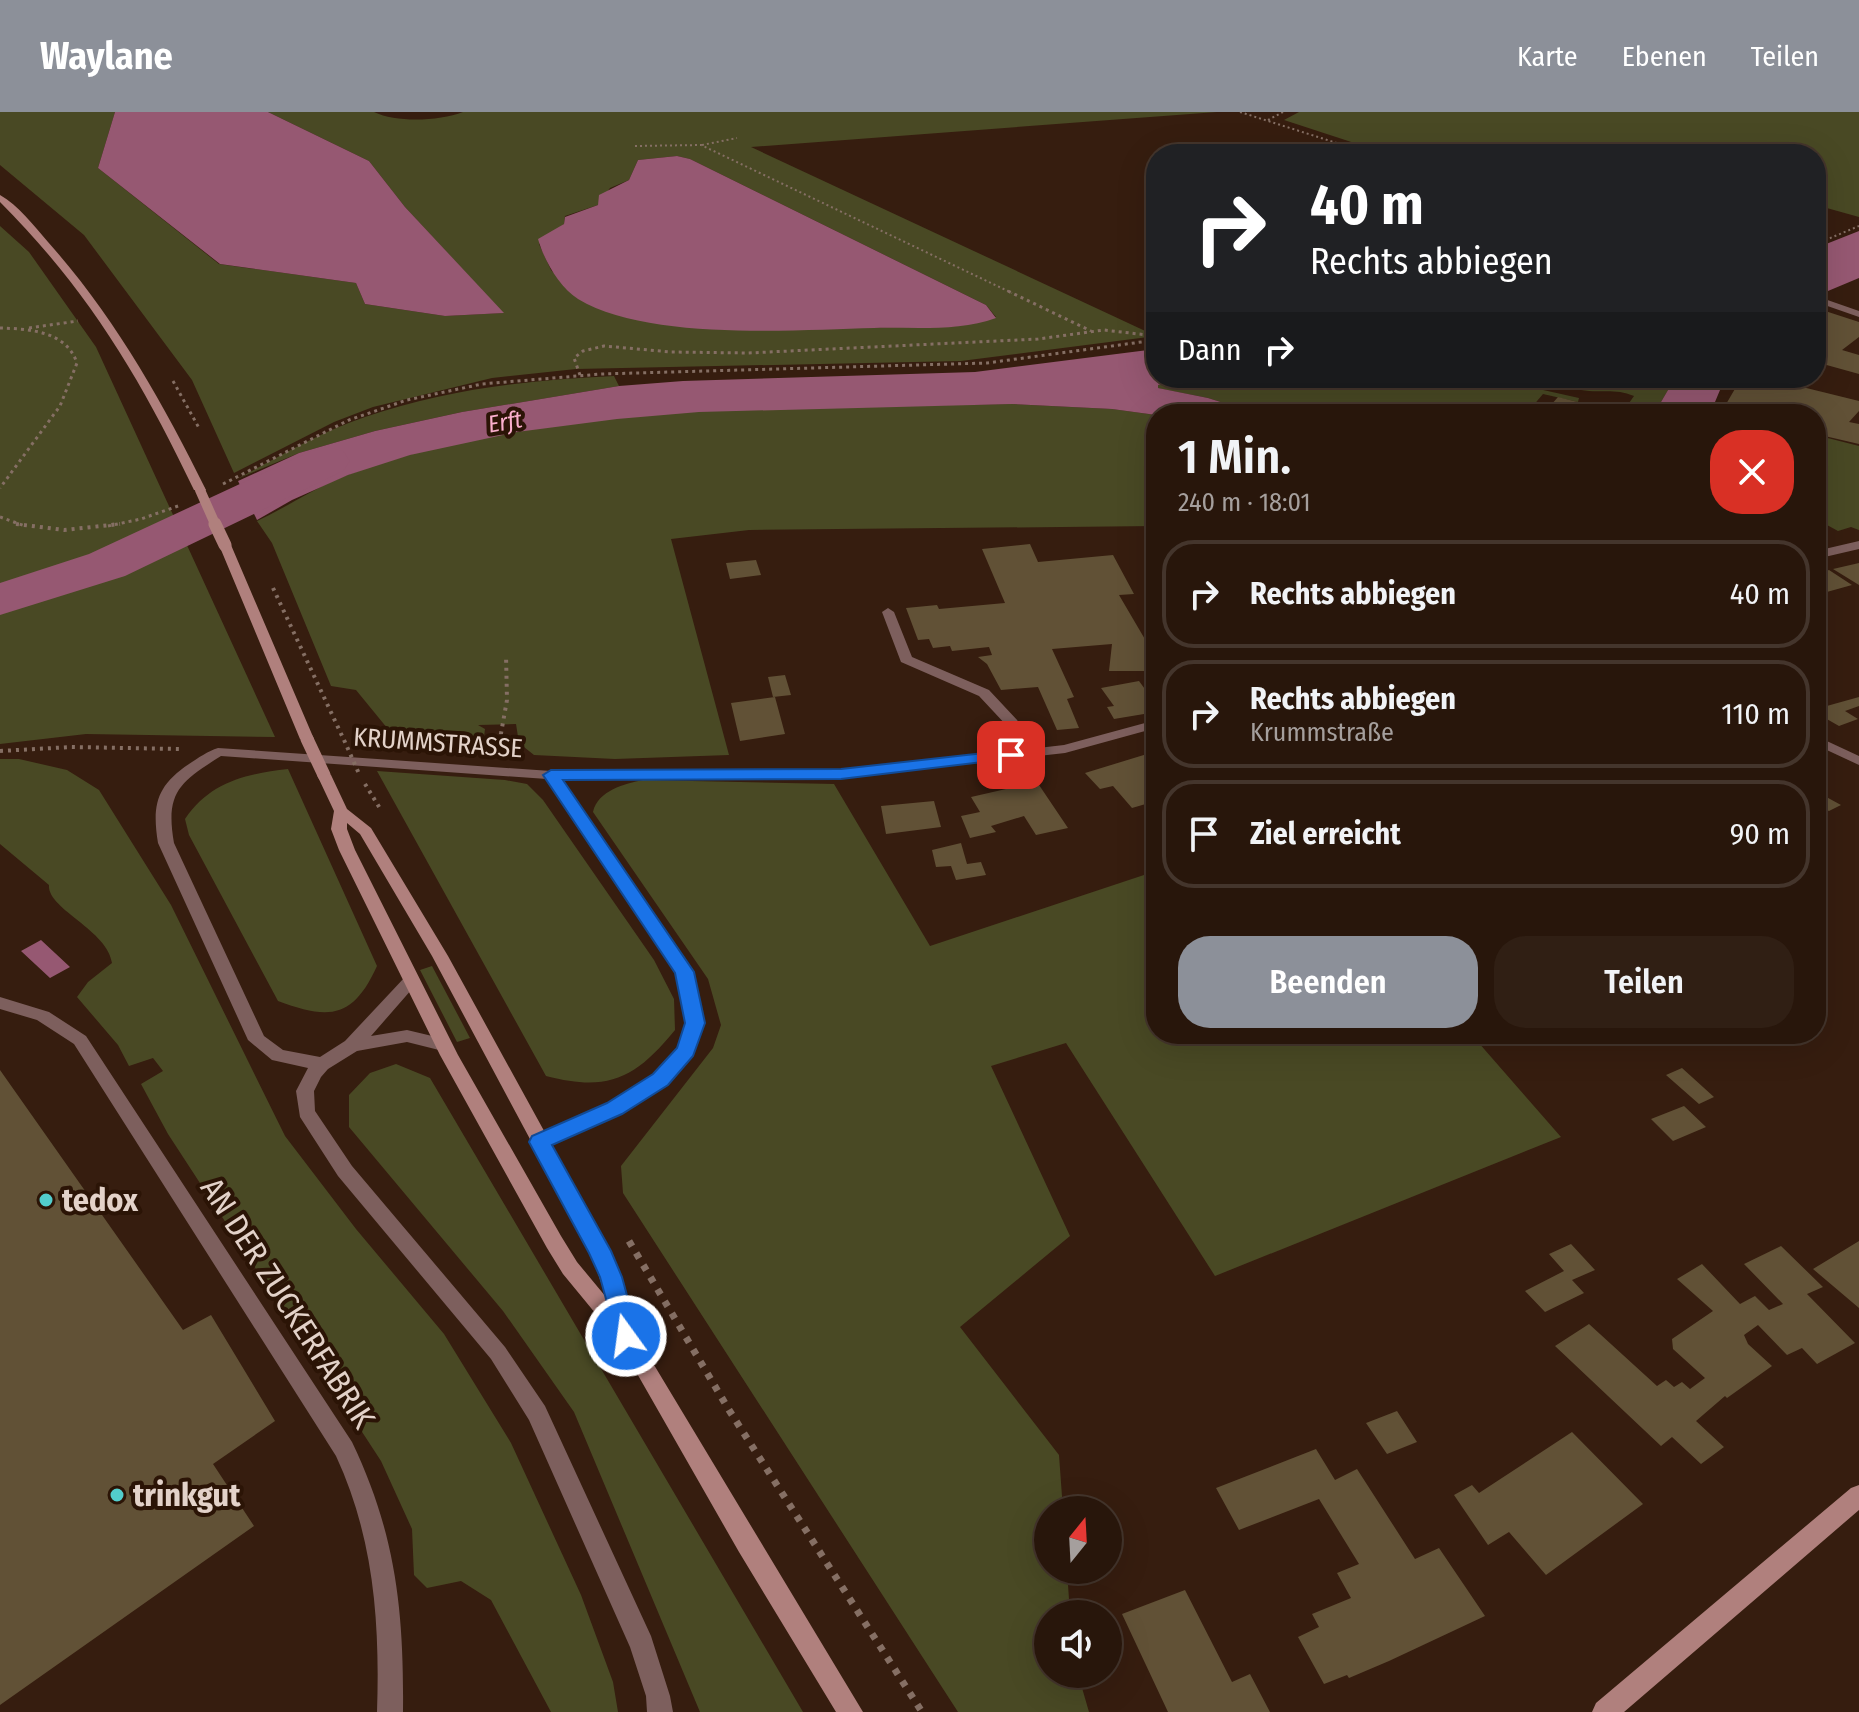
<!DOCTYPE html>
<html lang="de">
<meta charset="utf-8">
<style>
:root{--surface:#28160b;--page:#301f14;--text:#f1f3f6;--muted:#a59f9d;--line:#44352c;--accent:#8c9099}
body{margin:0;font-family:"Fira Sans Condensed",sans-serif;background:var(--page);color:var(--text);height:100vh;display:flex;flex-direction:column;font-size:30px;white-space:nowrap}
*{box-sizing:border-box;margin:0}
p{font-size:26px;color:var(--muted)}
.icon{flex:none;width:44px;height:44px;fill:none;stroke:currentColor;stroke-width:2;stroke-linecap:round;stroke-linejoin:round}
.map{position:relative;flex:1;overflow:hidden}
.side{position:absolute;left:1146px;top:292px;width:680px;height:640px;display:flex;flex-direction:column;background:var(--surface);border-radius:32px;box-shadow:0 8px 32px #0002,0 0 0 2px var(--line)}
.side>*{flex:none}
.banner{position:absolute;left:1146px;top:32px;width:680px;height:244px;border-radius:32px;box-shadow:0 8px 32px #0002,0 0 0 2px var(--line);background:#202124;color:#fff;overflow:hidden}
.needle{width:52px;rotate:18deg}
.controls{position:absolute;left:1034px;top:1384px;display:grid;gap:16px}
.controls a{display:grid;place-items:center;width:88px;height:88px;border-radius:50%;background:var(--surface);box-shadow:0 8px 32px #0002,0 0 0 2px var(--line);font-size:40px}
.pin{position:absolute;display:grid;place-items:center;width:68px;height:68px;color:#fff;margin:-34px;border-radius:16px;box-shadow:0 4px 12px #0006}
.me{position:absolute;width:88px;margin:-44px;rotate:346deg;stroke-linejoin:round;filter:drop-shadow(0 0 6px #0008)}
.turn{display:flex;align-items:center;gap:28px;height:168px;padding:0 32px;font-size:36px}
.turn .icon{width:104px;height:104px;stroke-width:2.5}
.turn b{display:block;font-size:56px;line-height:68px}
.then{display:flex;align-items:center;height:76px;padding:0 32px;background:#0003;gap:16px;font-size:30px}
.round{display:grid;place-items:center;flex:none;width:84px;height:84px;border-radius:32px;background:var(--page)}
.summary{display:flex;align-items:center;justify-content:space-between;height:136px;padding:0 32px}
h1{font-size:48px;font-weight:600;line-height:60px}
.cta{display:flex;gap:16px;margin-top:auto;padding:16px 32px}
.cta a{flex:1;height:92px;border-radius:32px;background:var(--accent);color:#fff;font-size:32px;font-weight:600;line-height:92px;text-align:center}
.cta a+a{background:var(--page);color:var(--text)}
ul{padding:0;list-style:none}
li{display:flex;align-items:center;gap:24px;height:108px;margin:0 16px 12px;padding:0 16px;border:4px solid var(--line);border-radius:32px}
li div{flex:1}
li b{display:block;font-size:30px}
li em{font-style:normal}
header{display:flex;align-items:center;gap:48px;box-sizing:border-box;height:112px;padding:0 40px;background:var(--accent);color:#fff}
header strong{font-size:38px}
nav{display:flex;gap:44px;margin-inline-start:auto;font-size:28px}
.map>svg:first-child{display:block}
.green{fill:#494924;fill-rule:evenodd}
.water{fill:#965872}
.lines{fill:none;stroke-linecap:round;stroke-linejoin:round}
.river{fill:#965872;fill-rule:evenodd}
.building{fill:#615136}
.path-far3{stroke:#856f64;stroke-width:2;stroke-dasharray:2 3;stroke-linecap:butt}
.path-far2{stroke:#856f64;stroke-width:3;stroke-dasharray:3 4;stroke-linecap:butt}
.path-far1{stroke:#856f64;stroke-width:4;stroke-dasharray:3 5;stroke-linecap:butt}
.path{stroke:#856f64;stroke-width:7;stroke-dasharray:6 8;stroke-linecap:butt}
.lane{fill:#7d5f5d;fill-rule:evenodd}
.street{fill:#7d5f5d;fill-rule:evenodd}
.secondary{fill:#b0807d;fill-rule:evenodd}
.path-bridge{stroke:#856f64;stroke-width:4;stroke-dasharray:3 5;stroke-linecap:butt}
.secondary-bridge-far1{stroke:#b0807d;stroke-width:10}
.secondary-bridge{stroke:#b0807d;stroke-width:13}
.route{fill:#1a73e8;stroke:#114b97;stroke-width:2}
.poi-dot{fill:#52cdcc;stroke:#2b1406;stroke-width:3}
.labels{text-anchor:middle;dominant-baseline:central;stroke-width:8;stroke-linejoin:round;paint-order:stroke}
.far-water-label{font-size:24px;font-style:italic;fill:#faafcd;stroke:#2b1406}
.street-label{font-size:26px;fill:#e3d2c9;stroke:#2b1406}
.near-poi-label{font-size:32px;font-weight:bold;fill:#e3d2c9;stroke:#2b1406;text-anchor:start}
.near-street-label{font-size:32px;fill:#e3d2c9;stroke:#2b1406}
</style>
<header>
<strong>Waylane</strong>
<nav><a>Karte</a><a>Ebenen</a><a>Teilen</a></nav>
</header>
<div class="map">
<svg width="1859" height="1600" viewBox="0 0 1859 1600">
<rect width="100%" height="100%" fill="#361d0f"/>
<path class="green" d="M0 0H115L98 56 219 152 356 171 365 192 445 204 503 201 405 95 369 49 268 0H374C397 11 439 9 463 0H1217L751 35 1156 224 961 249 576 257 492 266 373 295 334 310 234 361 192 268 84 123 0 53ZM677 44 690 47 986 193 996 205 958 214 733 218 689 215 625 205 577 186 551 158 539 132 564 112 565 104 598 93 610 76 629 68 638 48Z
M1299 0H1859V105L1816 93V42H1388L1284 8Z
M0 114 29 140 96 235 275 625 86 622 0 632Z
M614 264 619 274 462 300 375 319 299 341 237 367C278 345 320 320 365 305 446 277 529 268 614 264Z
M1200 266H1489L1579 286 1578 290 1543 282 1526 302H1259L1208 286 1157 276V273Z
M1518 266H1664L1674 268 1654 302H1626L1622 301 1634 284C1618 277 1606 280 1589 279 1566 277 1541 270 1518 266Z
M1012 292 1112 297 1156 303V414L749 418 671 427 729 643 615 647 534 643 519 631 516 612 478 613 485 617 483 632 466 640 401 633 356 578 331 574 272 431 257 409C289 394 317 374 350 362 553 287 798 297 1012 292Z
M1816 323 1859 334V418L1851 415 1838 419 1816 407Z
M19 647 67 658 99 678 171 793 285 1024 356 1117 444 1222 511 1331 581 1483 613 1570 618 1600H551L491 1488 461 1469 427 1476 414 1463 412 1417 381 1349 168 1022 141 972 163 959 153 946 129 954 118 933 77 885 88 870 112 851C108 818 47 797 49 773L0 732V647Z
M288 657 377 854C353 907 329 908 278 889L189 723 185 707C210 670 246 662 288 657Z
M377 659 505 668 527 672 543 688 654 848 674 887 675 918C635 967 608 980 546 964Z
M643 668 834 672 930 834 1156 759V922H1471L1561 1025 1215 1164 1066 931 991 954 1070 1124 960 1215 1059 1343 1063 1398H1048V1458H1067L1070 1502H1048V1562H1078L1089 1600H958L623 1081 621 1054 713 936 721 913 708 867 593 700C598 678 625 672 643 668Z
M432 854 470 926 457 930 420 858Z
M396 952 430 966 803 1600H700L574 1300 503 1199 349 1015V983L370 961Z"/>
<path class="water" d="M115 0H268L369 49 405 95 504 201 445 204 365 192 356 171 220 152 98 56Z
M677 44 690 47 986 193 996 206C958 220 913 215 874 216 794 218 648 229 578 187 559 175 544 148 538 127L564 112 565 105 598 93 599 83 629 68 638 48Z
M1859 119V166L1816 184V136Z
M1156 237V266H1200L1158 273V276L1208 286 1259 302 1156 303 1112 297 1012 292 699 300 617 307 517 320 410 343 348 363 292 388 257 408 238 369 299 341 375 319 462 300 619 274 683 269 975 260Z
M1675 266H1725L1710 302H1654Z
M41 828 70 855 50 866 21 839Z"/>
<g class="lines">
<path class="river" d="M327 335 343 339 350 349 343 359 125 464 0 503V471L89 442 311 339Z"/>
</g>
<path class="building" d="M1816 196 1859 210V225L1842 238 1859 243V262L1823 252 1827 249H1816Z
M1724 266H1766L1859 289V299L1849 310 1859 312V332L1816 322V302H1734L1722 299 1739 270Z
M1558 285 1621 301V302H1543Z
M1030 432 1038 450 1113 443 1134 482 1119 483 1146 529H1156L1155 573 1151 559H1109L1112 532 1052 537 1074 585 1067 587 1079 616 1057 618 1038 575 1001 578 987 552 978 545 992 543 989 535 952 539 950 534 933 536 929 527 918 528 906 496 937 493 939 497 1005 491 982 437Z
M756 448 761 463 730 467 726 451Z
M1859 451V473L1833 457Z
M1829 458 1852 473 1816 483V462Z
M785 563 791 583 773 585 768 565Z
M1139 569 1156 592V600L1114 607 1107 595 1114 594 1101 576Z
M775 585 785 622 740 629 731 591Z
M1859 585V594L1845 599 1858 607 1839 614 1825 606 1816 609V597Z
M1147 642 1156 652V689L1132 696 1113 674 1100 677 1085 661Z
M1037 670 1068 716 1036 723 1024 704 991 714 996 720 970 726 961 704 980 700 971 685Z
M1816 679 1830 687 1841 693 1829 699 1816 694Z
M934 689 941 715 886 722 881 694Z
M961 731 967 752 981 750 986 763 956 768 951 754 936 755 932 738Z
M1682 956 1714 985 1699 992 1666 963Z
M0 958 183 1218 211 1203 275 1309 213 1352 254 1414 0 1593Z
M1684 994 1706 1015 1673 1029 1651 1007Z
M1859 1129V1196L1813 1157Z
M1571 1132 1595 1158 1572 1168 1584 1181 1545 1200 1525 1179 1564 1159 1549 1142Z
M1781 1134 1823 1175 1807 1182 1855 1231 1817 1252 1802 1236 1787 1243 1758 1213 1744 1223 1748 1232 1772 1254 1727 1286 1725 1284 1696 1309 1724 1335 1701 1352 1672 1325 1661 1334 1555 1234 1589 1212 1657 1274 1666 1268 1674 1275 1682 1270 1690 1277 1705 1266 1673 1237 1672 1227 1713 1199 1677 1167 1702 1152 1740 1192 1755 1184 1769 1198 1783 1192 1744 1152Z
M1397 1299 1417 1330 1387 1342 1366 1311Z
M1572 1320 1643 1392 1546 1463 1509 1420 1488 1433 1454 1383 1472 1373 1479 1381Z
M1316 1337 1335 1368 1357 1357 1415 1447 1439 1436 1485 1504 1389 1549 1349 1566 1347 1563 1324 1572 1298 1525 1319 1515 1312 1502 1351 1486 1337 1461 1359 1452 1319 1387 1239 1418 1216 1376Z
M1185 1478 1232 1570 1250 1562 1270 1600H1168L1122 1502Z"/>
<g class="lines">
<path class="path-far3" d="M1240 0 1371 42
M1268 8 1283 0
M702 33 737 26
M635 34 701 33 1012 181
M1816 132 1859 114"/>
<path class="path-far2" d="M1008 179 1091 219
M0 216C30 217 66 219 77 251L60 294 0 376
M29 216 78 209
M580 263 574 246 583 239 604 234 671 240 748 241 1038 227 1104 218 1156 224
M173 269 199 316
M223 372 349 308 407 288 482 272 601 262 987 251 1156 228
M0 405 25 414
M108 414 141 407 181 393"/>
<path class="path-far1" d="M16 412 64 418 120 412
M273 476 343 626
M498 638 507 588 506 543
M0 639 71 635 179 637
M365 672 381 698"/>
<path class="path" d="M629 1129 729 1298 922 1600"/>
<path class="lane" d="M1859 429V437L1816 447V439Z
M888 496 894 500 912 545 989 578 1044 637 1046 640 1044 643H1034L979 584 901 550 882 500Z"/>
<path class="street" d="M1816 184 1859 199V205L1816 190Z
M1156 608V616L1065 641 841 666 561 667 693 860 704 911 692 944 667 972 620 1001 540 1037 533 1035 531 1030 533 1025 608 991 655 962 678 936 686 911 677 861 547 667 221 644C180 670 165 680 174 731L264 924 283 938 320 945 345 929 405 865H417L419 869 371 924 407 918 449 928 452 933 449 938 443 939 407 930 357 939 328 957 321 965 314 979 315 999 352 1054 505 1235 545 1294 651 1524 670 1584 673 1600H647L646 1584 630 1535 529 1308 491 1247 338 1064 300 1005 296 979 308 956 272 948 248 928 158 731C152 694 156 674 189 652 198 646 208 639 218 636L551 659 841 658 1064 633Z
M1816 624 1859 644V653L1816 633Z
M0 885 49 900 86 924 352 1330C396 1422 404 1499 403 1600H377C380 1511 374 1426 336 1344L74 932 37 908 0 897Z"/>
<path class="secondary" d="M0 83C18 93 34 114 48 130 114 204 162 289 206 378L204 380 194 378C141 267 88 178 0 90Z
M225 429 231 433 314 627 312 630 307 631 300 627 219 433Z
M324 659 331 663 347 697 371 716 448 844 610 1139 621 1165 633 1218 863 1600H836L739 1440 619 1230 563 1162 547 1136 440 943 339 738 331 717 334 699 317 663ZM347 711 360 722 432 844 591 1141 606 1185 577 1150 561 1124 458 943 355 738 347 717Z
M1859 1373V1398L1624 1600H1592L1596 1591 1851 1376Z"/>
<path class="path-bridge" d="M344 628 360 664"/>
<path class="secondary-bridge-far1" d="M200 378 216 414"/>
<path class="secondary-bridge" d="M215 412 225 433
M307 627 324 663"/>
</g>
<path class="route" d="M1011 638 1019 643 1016 646 841 667 563 668 694 860 705 911 693 944 668 973 622 1002 552 1033 611 1139 622 1165 638 1224 634 1231 626 1234 618 1231 600 1165 589 1141 529 1030 532 1024 607 991 653 962 677 936 685 911 675 861 543 663 551 658 841 657Z"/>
<g class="poi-dot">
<circle cx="46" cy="1088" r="8"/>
<circle cx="117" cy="1383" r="8"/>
</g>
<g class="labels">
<g class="far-water-label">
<text transform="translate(505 310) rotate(-10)">Erft</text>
</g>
<g class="street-label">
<text transform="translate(438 631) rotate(4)">KRUMMSTRASSE</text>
</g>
<g class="near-poi-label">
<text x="62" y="1088">tedox</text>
<text x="133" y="1383">trinkgut</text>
</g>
<g class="near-street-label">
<text transform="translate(288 1191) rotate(57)">AN DER ZUCKERFABRIK</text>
</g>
</g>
</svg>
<div class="controls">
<a><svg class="needle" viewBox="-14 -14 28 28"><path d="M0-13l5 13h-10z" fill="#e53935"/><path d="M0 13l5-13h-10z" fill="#a59f9d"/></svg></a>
<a><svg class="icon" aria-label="sound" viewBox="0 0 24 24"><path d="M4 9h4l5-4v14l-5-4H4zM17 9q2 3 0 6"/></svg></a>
</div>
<div class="pin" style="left:1011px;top:643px;background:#d93025"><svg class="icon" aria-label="arrive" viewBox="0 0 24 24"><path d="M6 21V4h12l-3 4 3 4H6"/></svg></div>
<svg class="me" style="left:626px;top:1224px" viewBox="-20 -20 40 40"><circle r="17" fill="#1a73e8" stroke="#fff" stroke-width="3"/><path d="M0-11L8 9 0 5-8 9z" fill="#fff"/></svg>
<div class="banner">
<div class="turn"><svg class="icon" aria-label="right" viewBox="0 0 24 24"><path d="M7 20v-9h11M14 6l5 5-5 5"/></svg><div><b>40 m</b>Rechts abbiegen</div></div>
<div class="then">Dann<svg class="icon" aria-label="right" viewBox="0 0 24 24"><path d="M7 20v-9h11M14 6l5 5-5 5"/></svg></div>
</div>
<section class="side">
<div class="summary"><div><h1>1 Min.</h1><p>240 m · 18:01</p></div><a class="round" style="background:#d93025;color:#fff"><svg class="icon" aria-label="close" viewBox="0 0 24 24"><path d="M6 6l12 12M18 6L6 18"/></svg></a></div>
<ul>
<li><svg class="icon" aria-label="right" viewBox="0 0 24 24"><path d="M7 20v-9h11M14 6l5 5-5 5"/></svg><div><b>Rechts abbiegen</b></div><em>40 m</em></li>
<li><svg class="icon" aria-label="right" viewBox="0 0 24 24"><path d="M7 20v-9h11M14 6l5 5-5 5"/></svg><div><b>Rechts abbiegen</b><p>Krummstraße</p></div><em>110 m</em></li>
<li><svg class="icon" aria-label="arrive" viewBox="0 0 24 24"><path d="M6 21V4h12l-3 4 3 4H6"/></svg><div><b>Ziel erreicht</b></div><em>90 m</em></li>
</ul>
<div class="cta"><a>Beenden</a><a>Teilen</a></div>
</section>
</div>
